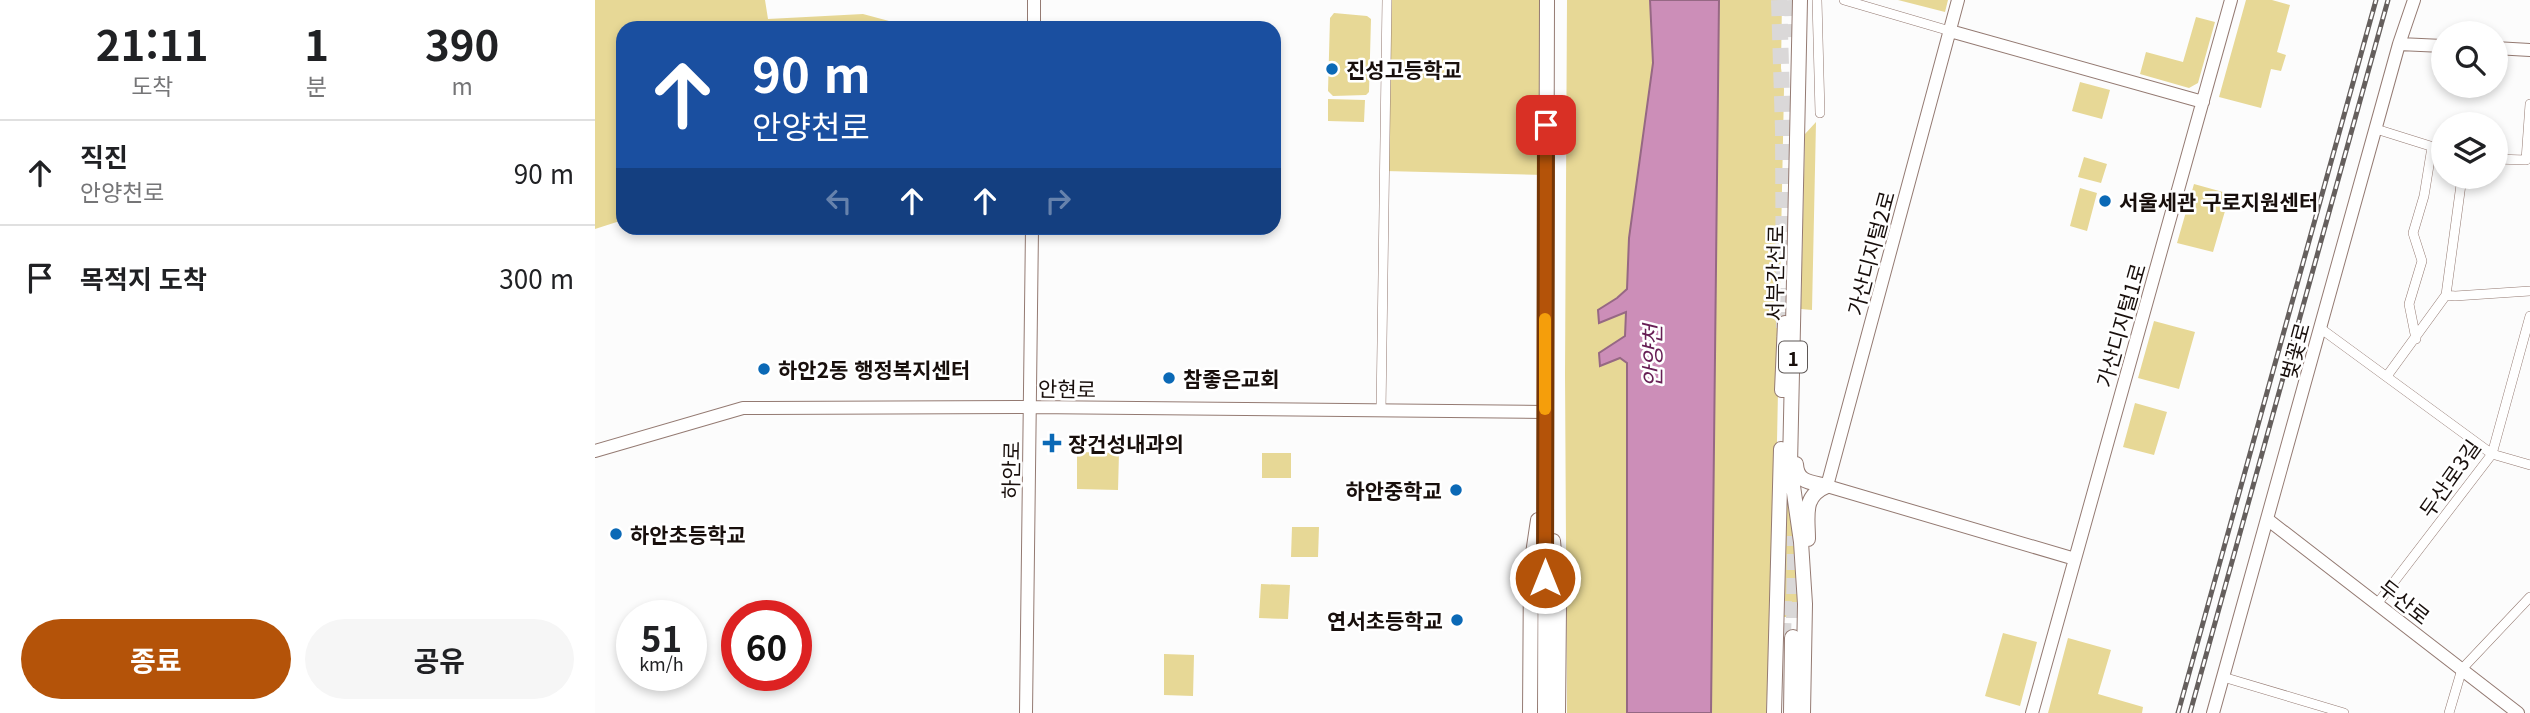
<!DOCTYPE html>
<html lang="ko">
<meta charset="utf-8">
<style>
:root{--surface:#fff;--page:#f6f6f6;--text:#202124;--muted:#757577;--line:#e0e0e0;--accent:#b45309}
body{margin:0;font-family:Georgia,"Noto Sans KR",serif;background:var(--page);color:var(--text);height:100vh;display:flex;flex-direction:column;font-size:26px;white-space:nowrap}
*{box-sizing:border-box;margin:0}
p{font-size:23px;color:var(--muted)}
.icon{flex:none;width:38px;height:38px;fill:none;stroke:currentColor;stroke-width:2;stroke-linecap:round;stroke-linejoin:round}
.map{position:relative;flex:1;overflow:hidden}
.side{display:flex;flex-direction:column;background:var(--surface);width:595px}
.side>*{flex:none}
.top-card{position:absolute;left:21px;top:21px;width:665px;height:214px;border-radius:21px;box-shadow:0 4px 10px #0003;background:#1a4fa0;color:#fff;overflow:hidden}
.tools{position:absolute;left:1836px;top:21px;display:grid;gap:14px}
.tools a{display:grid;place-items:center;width:77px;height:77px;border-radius:50%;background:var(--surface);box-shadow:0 4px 10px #0003;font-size:35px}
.speed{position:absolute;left:21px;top:600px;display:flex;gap:14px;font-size:35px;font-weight:700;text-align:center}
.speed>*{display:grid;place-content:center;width:91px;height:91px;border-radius:50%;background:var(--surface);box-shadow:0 4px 10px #0003;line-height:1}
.speed small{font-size:18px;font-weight:400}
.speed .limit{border:10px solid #d22;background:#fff;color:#111}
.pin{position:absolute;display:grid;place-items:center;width:60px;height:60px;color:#fff;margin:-30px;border-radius:14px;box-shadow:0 4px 10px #0006}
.me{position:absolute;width:77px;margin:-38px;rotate:0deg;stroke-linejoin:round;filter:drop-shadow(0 0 5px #0008)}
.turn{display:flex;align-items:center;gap:24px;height:147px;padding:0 21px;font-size:32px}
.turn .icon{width:91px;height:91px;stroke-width:2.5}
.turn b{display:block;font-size:49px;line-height:60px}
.lanes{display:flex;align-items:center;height:66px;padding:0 21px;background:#0003;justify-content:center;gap:35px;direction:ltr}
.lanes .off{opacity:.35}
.eta{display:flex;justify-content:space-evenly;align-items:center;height:119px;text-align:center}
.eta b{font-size:42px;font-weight:700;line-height:49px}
.action{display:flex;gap:14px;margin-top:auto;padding:14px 21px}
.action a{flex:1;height:80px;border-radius:42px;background:var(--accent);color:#fff;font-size:28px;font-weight:700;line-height:80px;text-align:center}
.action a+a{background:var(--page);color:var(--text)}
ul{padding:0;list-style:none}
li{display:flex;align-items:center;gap:21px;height:105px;padding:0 21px;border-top:2px solid var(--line)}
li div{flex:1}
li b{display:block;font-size:26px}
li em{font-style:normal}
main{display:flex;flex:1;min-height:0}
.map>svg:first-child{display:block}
.green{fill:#e7d896}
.water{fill:#cc8eb8;stroke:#966884;stroke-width:2}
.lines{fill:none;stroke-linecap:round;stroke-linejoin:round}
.highway-tunnel{stroke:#dad8d8;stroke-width:16;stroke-dasharray:16 8;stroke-linecap:butt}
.street-casing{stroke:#947a72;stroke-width:10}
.secondary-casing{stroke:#947a72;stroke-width:14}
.primary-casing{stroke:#947a72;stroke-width:16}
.highway-casing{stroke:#947a72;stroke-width:18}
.street{stroke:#fff;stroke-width:9}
.secondary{stroke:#fff;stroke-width:12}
.primary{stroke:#fff;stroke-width:14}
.highway{stroke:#fff;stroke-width:16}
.rail-casing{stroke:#655f5d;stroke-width:5}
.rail{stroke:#fff;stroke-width:2.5;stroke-dasharray:8;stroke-linecap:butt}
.route-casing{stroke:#753606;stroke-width:18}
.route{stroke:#b45309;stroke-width:12}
.slow{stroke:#f59e0b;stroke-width:12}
.poi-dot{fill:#0b69b6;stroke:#fff;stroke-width:2.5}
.labels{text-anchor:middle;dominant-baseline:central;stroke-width:5;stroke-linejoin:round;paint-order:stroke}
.shield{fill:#fff;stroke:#5d5755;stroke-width:2}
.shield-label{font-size:19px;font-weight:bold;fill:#180f0c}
.poi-label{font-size:21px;font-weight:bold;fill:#180f0c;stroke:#fff;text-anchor:start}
.street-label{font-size:21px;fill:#180f0c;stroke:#fff}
.water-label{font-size:23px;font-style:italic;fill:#671f55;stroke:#fff}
</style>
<main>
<section class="side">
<div class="eta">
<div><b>21:11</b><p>도착</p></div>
<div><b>1</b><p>분</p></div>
<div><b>390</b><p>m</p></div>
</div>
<ul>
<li><svg class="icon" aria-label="ahead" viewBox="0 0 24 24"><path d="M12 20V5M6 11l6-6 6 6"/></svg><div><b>직진</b><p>안양천로</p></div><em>90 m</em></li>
<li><svg class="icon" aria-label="arrive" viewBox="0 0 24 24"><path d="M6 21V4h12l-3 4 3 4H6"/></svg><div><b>목적지 도착</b></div><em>300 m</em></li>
</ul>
<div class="action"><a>종료</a><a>공유</a></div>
</section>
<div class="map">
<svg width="1935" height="713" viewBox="0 0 1935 713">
<rect width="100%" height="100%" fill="#fcfcfc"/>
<path class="green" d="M0 0H170L173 19 268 14 294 21 298 28H28V220L0 229Z
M792 0H952L950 175 790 171Z
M972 0H1187L1186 68 1189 89 1180 542 1171 713H972L970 374Z
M1303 0H1353L1350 12Z
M1651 0H1677L1695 5 1682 52 1691 55 1686 71 1676 69 1666 108 1624 97Z
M739 13 772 16 776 19 774 92 771 95 738 96 733 91 735 18Z
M1601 17 1620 22 1603 83 1594 88 1545 74 1551 52 1588 62Z
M1485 82 1515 90 1507 119 1477 111Z
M733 99 770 100 769 122 733 121Z
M1221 122 1217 310 1206 309 1210 134Z
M1489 157 1512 164 1506 183 1483 177Z
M1599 184 1635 194 1618 252 1582 243Z
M1485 188 1502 193 1492 231 1475 226Z
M1559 321 1600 332 1584 389 1543 378Z
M1540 403 1572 412 1559 455 1528 447Z
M482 452 524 453 523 490 482 489Z
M667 453H696V478H667Z
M1193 491H1194L1206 617H1185Z
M697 527H724L723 557H696Z
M666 584 695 585 693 619 664 618Z
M1408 633 1442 642 1425 706 1390 696Z
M1473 638 1516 650 1503 694 1548 707 1547 713H1453Z
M569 654 599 655 598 696 569 695Z"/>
<path class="water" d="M1055 0H1124L1116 713H1032V363L1025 358 1005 366 1004 353 1030 336 1031 312 1004 323 1003 310 1022 298 1032 289 1034 238 1058 63Z"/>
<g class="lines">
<path class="highway-tunnel" d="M1184 0 1188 129 1189 337
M1197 0 1198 37
M1199 618 1200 536
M1188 639 1189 601"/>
<g class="street-casing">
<path id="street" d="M1222 0 1225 113
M1249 0 1355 31
M1781 129 1848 150
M1900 159 1931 160 1935 104
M1851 295 1860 296 1935 291
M1725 328 1897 454 1935 465
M1821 339 1814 304 1827 261 1818 233 1829 196 1837 147
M1792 376 1851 295 1867 177
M786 411 792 0
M1782 604 1897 454 1935 316
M1628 677 1749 713
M1854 713 1867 669 1935 597"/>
</g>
<g class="secondary-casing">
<path id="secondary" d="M1363 0 1232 486 1480 559
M439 28V0
M1355 31 1608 102
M1804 44 1848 46
M1900 48 1935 50
M0 451 148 408 435 407 950 412
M1672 519 1923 713
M431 713 437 228
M1437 713 1636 0
M1618 713 1804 44 1819 0"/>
</g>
<g class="primary-casing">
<path id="primary" d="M1205 0 1195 465 1206 542 1210 604 1208 713
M1187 390 1190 323
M1201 464C1202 483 1216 482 1232 486
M1213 539C1213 516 1207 496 1232 486
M958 541 964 607 963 713
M935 713 936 567 943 520
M950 713 952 0
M1179 713 1186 449"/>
</g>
<g class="highway-casing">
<path id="highway" d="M1197 713 1198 638"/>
</g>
<use href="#street" class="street"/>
<use href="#secondary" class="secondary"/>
<use href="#primary" class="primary"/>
<use href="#highway" class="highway"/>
<g class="rail-casing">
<path id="rail" d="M1583 713 1781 0
M1595 713 1793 0"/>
</g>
<use href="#rail" class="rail"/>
</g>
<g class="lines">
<g class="route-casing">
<path id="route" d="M950 578 951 125"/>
</g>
<use href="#route" class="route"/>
<path class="slow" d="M950 409V319"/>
</g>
<g class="poi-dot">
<circle cx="737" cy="69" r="7"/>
<circle cx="1510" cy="201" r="7"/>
<circle cx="169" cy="369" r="7"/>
<circle cx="574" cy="378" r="7"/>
<path d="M453.5 432.5h7v7h7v7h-7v7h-7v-7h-7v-7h7z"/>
<circle cx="861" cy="490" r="7"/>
<circle cx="21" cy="534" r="7"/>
<circle cx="862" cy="620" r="7"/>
</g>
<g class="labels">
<rect class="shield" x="1184" y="341.5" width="28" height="31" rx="5"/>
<g class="shield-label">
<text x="1198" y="357">1</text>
</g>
<g class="poi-label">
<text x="751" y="69">진성고등학교</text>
<text x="1524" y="201">서울세관 구로지원센터</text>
<text x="183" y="369">하안2동 행정복지센터</text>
<text x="588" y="378">참좋은교회</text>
<text x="473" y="443">장건성내과의</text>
<text x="847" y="490" text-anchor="end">하안중학교</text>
<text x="35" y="534">하안초등학교</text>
<text x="848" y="620" text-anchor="end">연서초등학교</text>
</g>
<g class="street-label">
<text transform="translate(1275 253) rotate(-75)">가산디지털2로</text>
<text transform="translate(1179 273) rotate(-89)">서부간선로</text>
<text transform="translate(1525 325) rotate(-74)">가산디지털1로</text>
<text transform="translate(1699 351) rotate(-75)">벚꽃로</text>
<text transform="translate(472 388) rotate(1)">안현로</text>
<text transform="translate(415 470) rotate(-89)">하안로</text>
<text transform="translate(1854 478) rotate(-55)">두산로3길</text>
<text transform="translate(1810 601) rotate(38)">두산로</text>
</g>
<g class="water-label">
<text transform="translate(1056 356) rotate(-90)">안양천</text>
</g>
</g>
</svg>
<div class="tools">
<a><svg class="icon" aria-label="search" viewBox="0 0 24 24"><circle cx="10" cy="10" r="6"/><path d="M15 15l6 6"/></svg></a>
<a><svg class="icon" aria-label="layers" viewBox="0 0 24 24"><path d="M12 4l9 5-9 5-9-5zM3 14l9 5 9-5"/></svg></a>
</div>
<div class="speed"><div>51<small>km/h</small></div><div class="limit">60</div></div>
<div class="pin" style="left:951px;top:125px;background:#d93025"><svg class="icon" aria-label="arrive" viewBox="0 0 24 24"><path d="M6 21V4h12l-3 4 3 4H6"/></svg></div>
<svg class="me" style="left:950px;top:578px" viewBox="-20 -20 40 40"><circle r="17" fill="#b45309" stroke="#fff" stroke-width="3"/><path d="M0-11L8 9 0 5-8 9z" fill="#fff"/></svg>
<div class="top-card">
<div class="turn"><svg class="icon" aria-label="ahead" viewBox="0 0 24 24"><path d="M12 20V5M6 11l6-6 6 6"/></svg><div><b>90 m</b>안양천로</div></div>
<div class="lanes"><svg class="icon off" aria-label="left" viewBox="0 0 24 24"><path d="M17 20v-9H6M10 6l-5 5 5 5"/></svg><svg class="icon" aria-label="ahead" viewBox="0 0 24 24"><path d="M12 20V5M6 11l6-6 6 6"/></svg><svg class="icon" aria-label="ahead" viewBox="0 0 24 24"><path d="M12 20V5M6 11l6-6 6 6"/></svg><svg class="icon off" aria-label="right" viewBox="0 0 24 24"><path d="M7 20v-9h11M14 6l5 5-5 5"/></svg></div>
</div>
</div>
</main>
